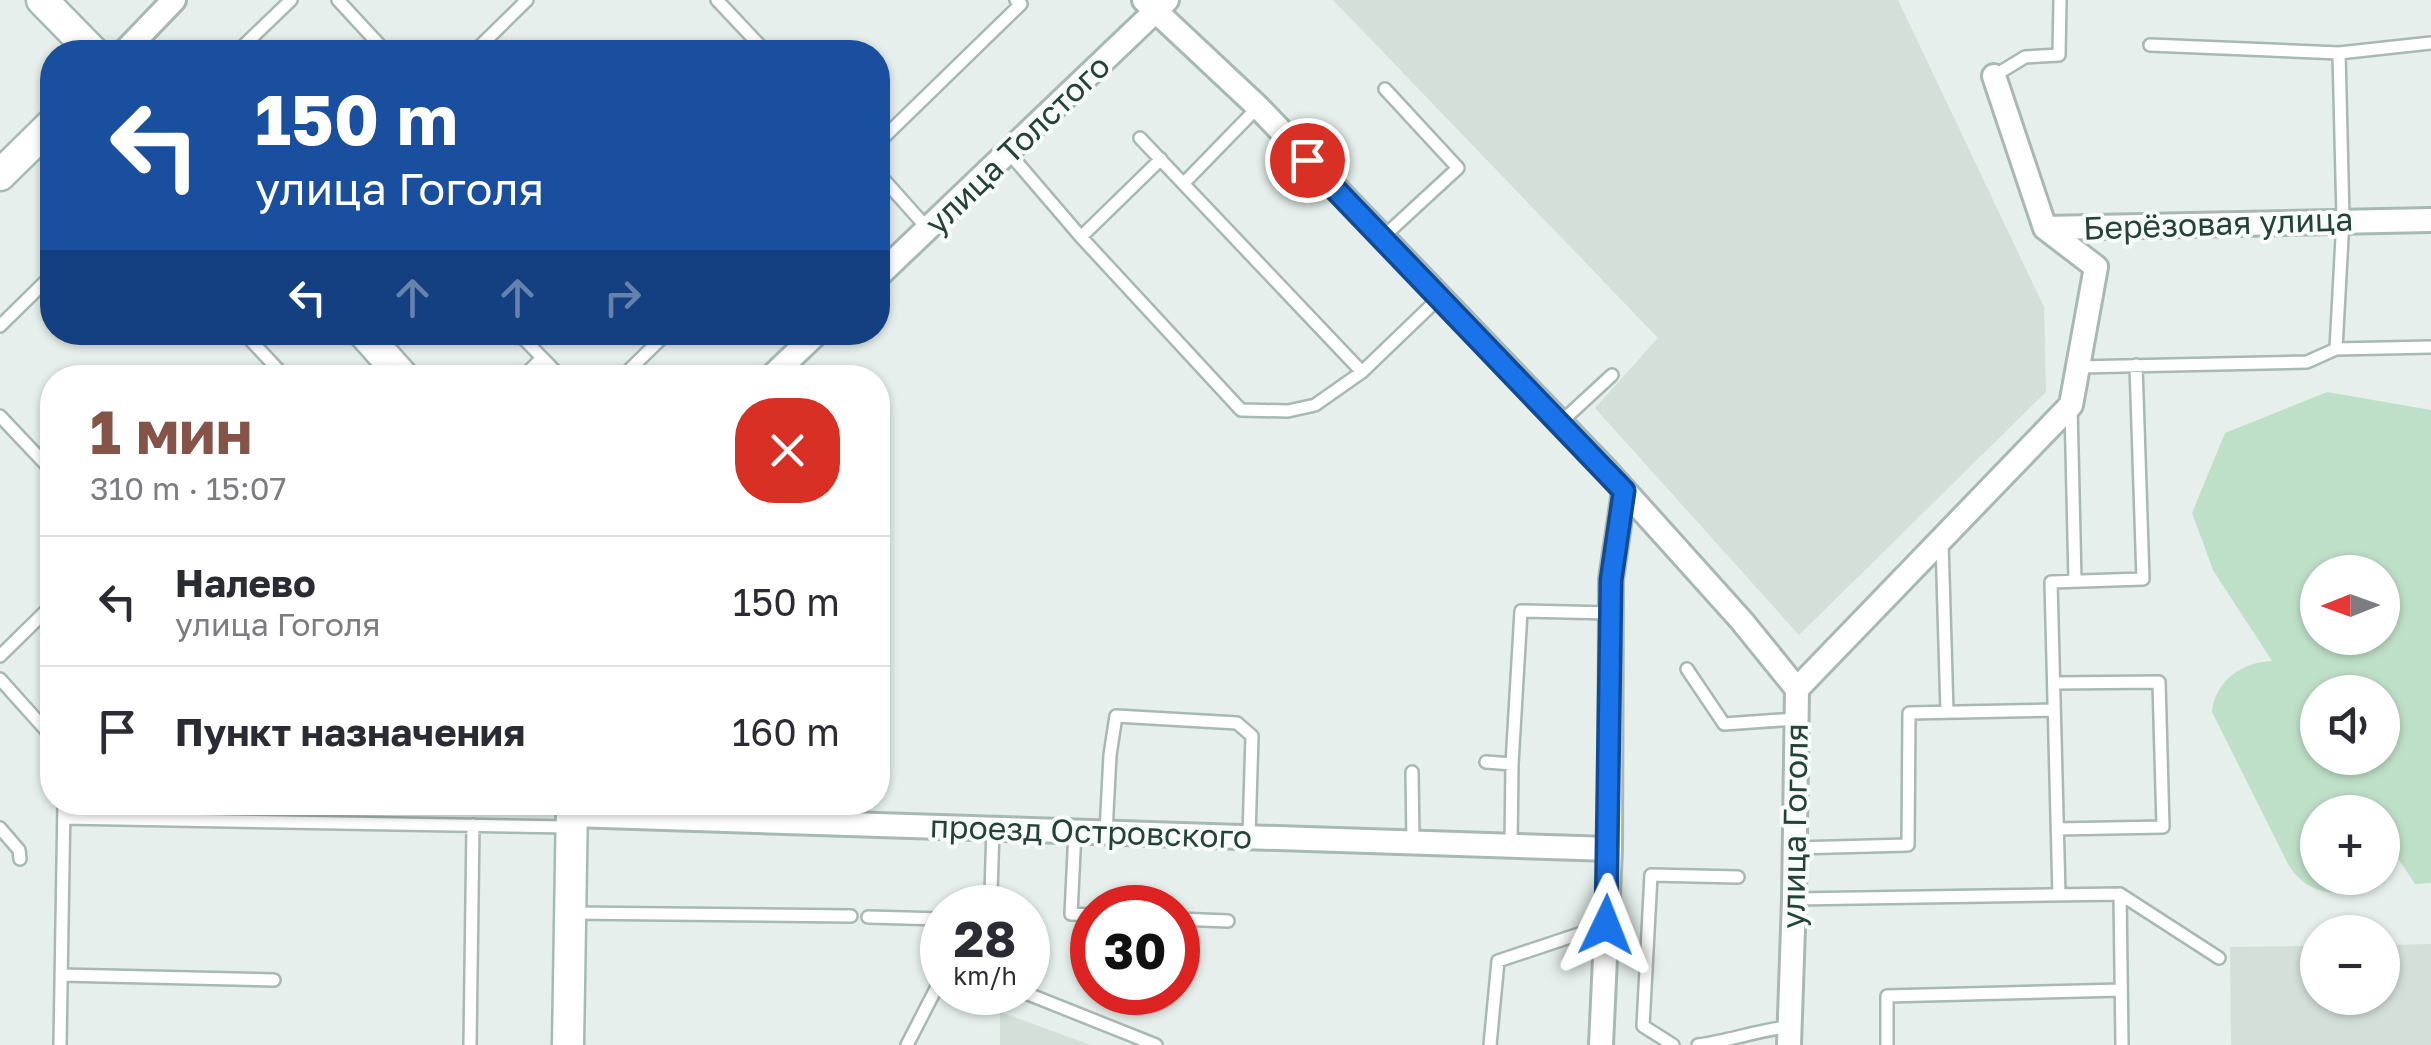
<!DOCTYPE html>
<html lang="ru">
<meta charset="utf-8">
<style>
:root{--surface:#fff;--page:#f2f2f3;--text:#2b2b33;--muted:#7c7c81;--line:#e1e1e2;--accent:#855347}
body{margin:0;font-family:"Golos Text",sans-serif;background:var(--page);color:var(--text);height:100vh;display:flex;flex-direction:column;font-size:38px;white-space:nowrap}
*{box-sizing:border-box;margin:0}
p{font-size:32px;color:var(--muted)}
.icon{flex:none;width:55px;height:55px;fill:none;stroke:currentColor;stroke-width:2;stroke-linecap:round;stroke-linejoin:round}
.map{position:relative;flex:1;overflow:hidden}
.details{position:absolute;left:40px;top:365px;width:850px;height:450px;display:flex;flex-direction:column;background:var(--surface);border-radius:40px;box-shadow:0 2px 8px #0004}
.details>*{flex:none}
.top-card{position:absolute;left:40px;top:40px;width:850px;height:305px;border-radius:40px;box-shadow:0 2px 8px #0004;background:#1a4fa0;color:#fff;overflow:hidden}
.needle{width:65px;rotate:269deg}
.fabs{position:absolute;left:2300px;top:555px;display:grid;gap:20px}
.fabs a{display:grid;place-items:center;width:100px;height:100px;border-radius:50%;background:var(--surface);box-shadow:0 2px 8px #0004;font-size:50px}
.speed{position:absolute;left:920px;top:885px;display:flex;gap:20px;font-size:50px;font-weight:700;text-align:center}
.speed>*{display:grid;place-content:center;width:130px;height:130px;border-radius:50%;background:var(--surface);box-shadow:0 2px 8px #0004;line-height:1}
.speed small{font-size:25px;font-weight:400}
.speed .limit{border:15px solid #d22;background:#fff;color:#111}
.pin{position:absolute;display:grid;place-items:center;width:85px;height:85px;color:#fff;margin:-42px;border:5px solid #fff;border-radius:50%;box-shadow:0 2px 10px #0007}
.me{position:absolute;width:110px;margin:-55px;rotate:2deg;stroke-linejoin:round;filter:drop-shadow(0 0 8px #0008)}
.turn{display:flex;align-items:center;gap:35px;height:210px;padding:0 50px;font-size:45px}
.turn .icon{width:130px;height:130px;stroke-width:2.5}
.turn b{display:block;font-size:70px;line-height:85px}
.lanes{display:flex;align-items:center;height:95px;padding:0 50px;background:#0003;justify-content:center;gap:50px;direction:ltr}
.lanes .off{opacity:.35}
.round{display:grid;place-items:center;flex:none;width:105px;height:105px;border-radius:40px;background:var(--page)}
.overview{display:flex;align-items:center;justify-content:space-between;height:170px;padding:0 50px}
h1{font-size:60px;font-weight:700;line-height:75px;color:var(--accent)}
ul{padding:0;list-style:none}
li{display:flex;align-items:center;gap:30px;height:130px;padding:0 50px;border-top:2px solid var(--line)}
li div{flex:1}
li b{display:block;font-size:38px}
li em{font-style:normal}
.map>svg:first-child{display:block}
.built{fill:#d4dfda}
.green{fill:#bfe0c8;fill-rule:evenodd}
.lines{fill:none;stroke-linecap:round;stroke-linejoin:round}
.lane-casing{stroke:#a8b8b2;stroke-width:16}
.street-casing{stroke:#a8b8b2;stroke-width:28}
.secondary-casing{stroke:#a4bbb3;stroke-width:35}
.lane{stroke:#fff;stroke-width:11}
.street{stroke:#fff;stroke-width:22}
.secondary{stroke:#fff;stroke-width:30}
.route-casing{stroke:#114b97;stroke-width:25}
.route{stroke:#1a73e8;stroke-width:18}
.labels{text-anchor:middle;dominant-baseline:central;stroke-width:8;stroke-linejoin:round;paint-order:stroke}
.street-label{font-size:32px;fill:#24423a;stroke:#f7fbf9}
</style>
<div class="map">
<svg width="2431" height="1045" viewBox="0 0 2431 1045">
<rect width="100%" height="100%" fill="#e6efeb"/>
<path class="built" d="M1333 0H1898L2044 307 2046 392 1799 635 1595 408 1658 338Z
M2431 944V1045H2231L2230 947 2317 946 2318 998H2382L2383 945Z
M1000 1012 1091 1045H1000Z"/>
<path class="green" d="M2327 392 2431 410V883L2415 884 2386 840 2383 856 2382 812H2318V878H2372C2347 903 2305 895 2288 864L2212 712C2215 680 2243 662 2272 661L2213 570 2192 513 2225 433ZM2318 572H2382V638H2318ZM2318 692H2382V758H2318Z"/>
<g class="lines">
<g class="lane-casing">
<path id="lane" d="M338 0 386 52
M717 0 766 52
M2150 45 2339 53
M237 52 291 0
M474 52 527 0
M1994 76 2025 57 2059 55 2060 0
M1140 138 1362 372
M878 143 1021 4 1016 0
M1009 153 1081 237 1241 410 1288 411 1315 405 1362 372 1439 298
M878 173 928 229
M1184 183 1258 107
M1081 237 1161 159
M1382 238 1458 168 1385 89
M0 326 52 275
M243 332 286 378
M517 332 562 378
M2336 349 2431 347
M2078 367 2307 362 2336 349 2343 219 2339 53 2431 43
M522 378 542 358
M621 378 668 332
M2071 406 2075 581
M0 416 52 471
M1560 423 1612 375
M1942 542 1947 712
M0 656 52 605
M1687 669 1724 724 1796 719
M0 679 52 737
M2054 683 2159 682 2163 827 2057 829
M1486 762 1512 764 1511 845
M1512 764 1521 611 1609 613
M1412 772 1413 842
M64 818 569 827
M0 828 19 850 20 859
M1075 831 1071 914 1092 915
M1106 832 1110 755 1116 716 1237 723 1252 736 1249 835
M1795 848 1908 845 1909 713 2054 710
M2120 894 2219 958
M2059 895 2051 582 2143 579 2136 365
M1794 899 2120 894 2122 1045
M982 908 991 893 993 828
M570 913 851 916
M868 917 942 919
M1178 919 1228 921
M61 975 274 980
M1023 992 1156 1045
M60 1045 64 802
M470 1045 473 825
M907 1045 942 977
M1490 1045 1498 961 1606 925
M1673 1045 1643 1026 1651 875 1738 877
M1698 1045C1729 1041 1758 1030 1788 1027
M1887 1045V996L2121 990"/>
</g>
<g class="street-casing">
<path id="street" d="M1144 0 1258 107 1607 471 1741 620 1797 689 1794 899 1789 1045
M124 52 174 0
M1994 76 2045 228 2431 220
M878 276 1167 0
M770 378 818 332
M1797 689 2071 405 2096 267 2045 228
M572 815 1610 849
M1601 1045 1610 849 1611 579 1624 491"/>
</g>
<g class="secondary-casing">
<path id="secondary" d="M42 0 93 52
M0 175 52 124
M363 332 404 378
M568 1045 572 802"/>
</g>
<use href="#lane" class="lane"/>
<use href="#street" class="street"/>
<use href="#secondary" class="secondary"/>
</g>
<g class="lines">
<g class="route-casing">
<path id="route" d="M1307 160 1624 491 1611 580 1606 925"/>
</g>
<use href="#route" class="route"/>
</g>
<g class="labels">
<g class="street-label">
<text transform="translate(1017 144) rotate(-44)">улица Толстого</text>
<text transform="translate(2218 223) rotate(-2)">Берёзовая улица</text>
<text transform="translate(1794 826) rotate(-89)">улица Гоголя</text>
<text transform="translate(1091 831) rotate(2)">проезд Островского</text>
</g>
</g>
</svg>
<div class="fabs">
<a><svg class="needle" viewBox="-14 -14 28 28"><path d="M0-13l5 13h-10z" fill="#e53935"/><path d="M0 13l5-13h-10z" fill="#7c7c81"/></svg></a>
<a><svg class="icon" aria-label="sound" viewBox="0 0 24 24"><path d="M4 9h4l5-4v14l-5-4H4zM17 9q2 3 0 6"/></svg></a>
<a>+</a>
<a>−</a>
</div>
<div class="speed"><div>28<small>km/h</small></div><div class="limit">30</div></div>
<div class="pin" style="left:1307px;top:160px;background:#d93025"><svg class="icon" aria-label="arrive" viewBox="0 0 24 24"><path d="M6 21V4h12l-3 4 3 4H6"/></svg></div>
<svg class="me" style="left:1606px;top:925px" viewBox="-20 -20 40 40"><path d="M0-17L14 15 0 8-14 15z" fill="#1a73e8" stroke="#fff" stroke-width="4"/></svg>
<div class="top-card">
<div class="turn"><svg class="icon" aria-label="left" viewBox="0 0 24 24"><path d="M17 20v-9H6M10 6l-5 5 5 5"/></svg><div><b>150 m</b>улица Гоголя</div></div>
<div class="lanes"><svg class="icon" aria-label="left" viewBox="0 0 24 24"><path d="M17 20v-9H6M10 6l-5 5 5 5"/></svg><svg class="icon off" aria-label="ahead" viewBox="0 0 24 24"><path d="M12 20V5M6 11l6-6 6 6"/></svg><svg class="icon off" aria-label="ahead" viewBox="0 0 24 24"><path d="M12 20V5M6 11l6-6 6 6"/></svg><svg class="icon off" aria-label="right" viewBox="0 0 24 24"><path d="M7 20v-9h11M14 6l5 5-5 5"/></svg></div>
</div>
<section class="details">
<div class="overview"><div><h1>1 мин</h1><p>310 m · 15:07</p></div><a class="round" style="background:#d93025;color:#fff"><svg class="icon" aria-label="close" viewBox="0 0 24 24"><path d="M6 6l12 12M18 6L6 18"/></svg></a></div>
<ul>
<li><svg class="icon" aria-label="left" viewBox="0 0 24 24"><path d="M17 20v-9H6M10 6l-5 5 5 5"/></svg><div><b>Налево</b><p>улица Гоголя</p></div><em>150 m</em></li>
<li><svg class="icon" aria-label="arrive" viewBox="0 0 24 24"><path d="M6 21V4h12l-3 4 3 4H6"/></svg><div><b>Пункт назначения</b></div><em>160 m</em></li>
</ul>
</section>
</div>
